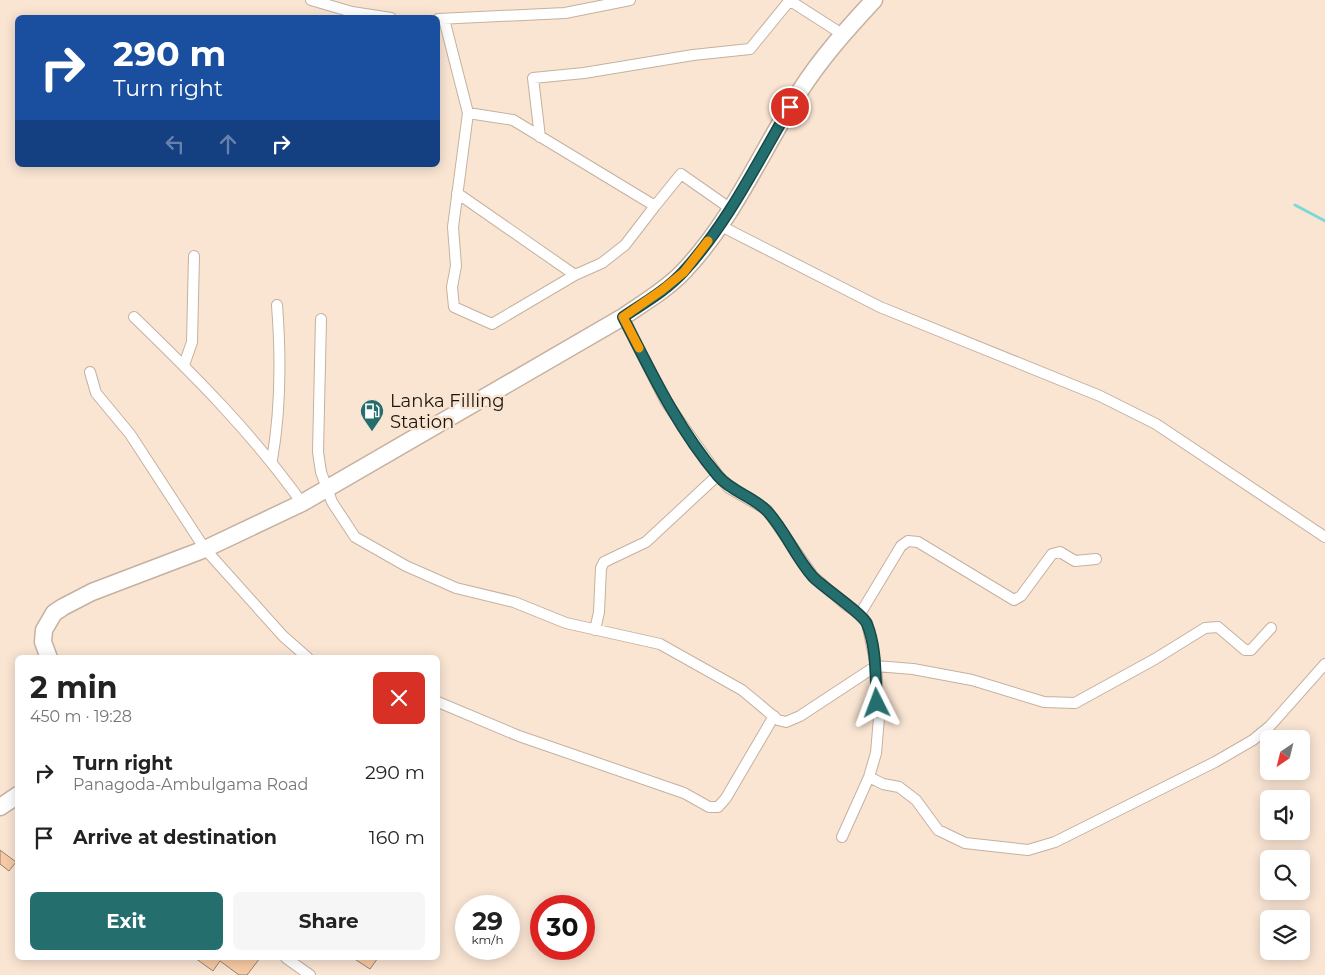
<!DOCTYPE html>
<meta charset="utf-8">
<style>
:root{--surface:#fff;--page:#f6f6f6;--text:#222;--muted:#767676;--accent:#246f6d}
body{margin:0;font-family:Montserrat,sans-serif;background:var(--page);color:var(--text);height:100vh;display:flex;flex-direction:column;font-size:19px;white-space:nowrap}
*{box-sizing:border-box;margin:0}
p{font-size:16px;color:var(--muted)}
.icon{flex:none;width:28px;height:28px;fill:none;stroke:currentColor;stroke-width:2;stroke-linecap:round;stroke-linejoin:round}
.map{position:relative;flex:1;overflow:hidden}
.details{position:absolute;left:15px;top:655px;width:425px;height:305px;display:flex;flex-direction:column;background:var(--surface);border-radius:8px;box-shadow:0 2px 12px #0003}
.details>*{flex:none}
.banner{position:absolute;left:15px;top:15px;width:425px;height:152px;border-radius:8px;box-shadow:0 2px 12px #0003;background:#1a4fa0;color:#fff;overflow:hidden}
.needle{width:32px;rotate:215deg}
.buttons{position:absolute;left:1260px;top:730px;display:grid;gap:10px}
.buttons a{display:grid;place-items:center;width:50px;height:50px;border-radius:8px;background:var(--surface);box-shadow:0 2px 12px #0003;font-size:25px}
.speed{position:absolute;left:455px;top:895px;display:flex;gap:10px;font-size:25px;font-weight:700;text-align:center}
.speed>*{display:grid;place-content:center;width:65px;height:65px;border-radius:50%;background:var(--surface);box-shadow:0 2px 12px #0003;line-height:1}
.speed small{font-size:12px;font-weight:400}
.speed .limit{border:8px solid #d22;background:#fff;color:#111}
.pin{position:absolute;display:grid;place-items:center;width:42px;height:42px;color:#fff;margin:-21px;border:2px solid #fff;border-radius:50%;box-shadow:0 1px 5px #0007}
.me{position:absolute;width:55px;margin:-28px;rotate:357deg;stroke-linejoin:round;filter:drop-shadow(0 0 4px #0008)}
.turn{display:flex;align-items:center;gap:18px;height:105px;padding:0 15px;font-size:22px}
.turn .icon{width:65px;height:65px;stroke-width:2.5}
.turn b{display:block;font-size:35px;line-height:42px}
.lanes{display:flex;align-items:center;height:48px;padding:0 15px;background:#0003;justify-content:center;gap:25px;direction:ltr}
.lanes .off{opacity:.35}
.round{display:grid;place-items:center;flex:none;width:52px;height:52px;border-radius:8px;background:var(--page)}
.summary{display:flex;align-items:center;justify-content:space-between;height:85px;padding:0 15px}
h1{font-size:30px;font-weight:700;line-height:38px}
.button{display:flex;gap:10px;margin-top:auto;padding:10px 15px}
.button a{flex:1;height:58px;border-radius:8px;background:var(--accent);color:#fff;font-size:20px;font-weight:700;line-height:58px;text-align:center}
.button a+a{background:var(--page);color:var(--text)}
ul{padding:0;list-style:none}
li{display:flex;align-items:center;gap:15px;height:65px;padding:0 15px}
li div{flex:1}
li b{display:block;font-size:19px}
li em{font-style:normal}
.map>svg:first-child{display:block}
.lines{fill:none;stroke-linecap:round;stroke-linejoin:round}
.stream{stroke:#7cd9d6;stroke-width:3}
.building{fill:#f7caa4;stroke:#958272}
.minor-casing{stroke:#c5b1a0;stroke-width:12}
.primary-casing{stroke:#c5b1a0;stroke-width:19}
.minor{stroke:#fff;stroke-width:10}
.primary{stroke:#fff;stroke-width:16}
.route-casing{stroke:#174847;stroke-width:12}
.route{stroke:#246f6d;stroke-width:9}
.slow{stroke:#f59e0b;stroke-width:9}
.labels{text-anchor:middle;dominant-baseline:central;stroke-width:5;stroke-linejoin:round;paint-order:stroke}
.poi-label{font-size:18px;fill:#1b140e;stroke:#fae5d3;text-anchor:start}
</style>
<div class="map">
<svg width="1325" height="975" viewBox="0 0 1325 975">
<rect width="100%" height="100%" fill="#fae5d3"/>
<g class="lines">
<path class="stream" d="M1295 205 1325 221"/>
</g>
<path class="building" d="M0 850 16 862 9 871 0 864Z
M195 958H260L247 975H239L220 961 213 971Z
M353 958H378L370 969Z"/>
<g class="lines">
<g class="minor-casing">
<path id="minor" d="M311 0 352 12 391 18
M789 0 842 34
M438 19 565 13 630 0
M444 19 468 113 513 120 655 206 681 174 731 209
M468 113 453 227 456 266 452 287 454 307 492 324 575 275 602 263 625 245 655 206
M540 137 533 78 584 73 693 55 750 49 790 0
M457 193 575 275
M721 226 880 307 1100 396 1156 424 1325 537
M134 317C195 376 253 434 302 503
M623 317 666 402 718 475 729 488 767 510 813 576 846 605 860 614 867 623 876 666 879 718 876 753 869 777 842 837
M321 319 318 452 321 472 332 502 355 537 406 566 456 588 514 602 566 623 660 644 742 690 778 720 786 722 800 716 876 666 913 669 972 680 1044 702 1075 703 1155 659 1205 628 1218 627 1245 650H1251L1271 628
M184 365 192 342 194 256
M90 372 96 393 130 434 205 549 283 636 308 658
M272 460C281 409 281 357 277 305
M860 614 901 546 908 541 918 542 1014 600 1021 596 1052 554 1060 552 1075 561 1096 559
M595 630 599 612 601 568 604 562 646 542 718 475
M438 702 519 736 684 793 709 807H718L726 798 774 716
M869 777 883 784 899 787 916 800 938 830 965 843 1028 850 1055 842 1215 762 1253 740 1270 726 1325 664
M286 958 310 975"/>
</g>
<g class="primary-casing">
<path id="primary" d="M49 658 43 642 44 630 54 613 63 607 92 592 205 549 302 503 623 317C643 303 666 290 683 272 733 220 761 151 800 91 821 58 848 28 874 0
M0 807 18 795"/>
</g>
<use href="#minor" class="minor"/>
<use href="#primary" class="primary"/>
</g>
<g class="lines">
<g class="route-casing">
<path id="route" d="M790 107C757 163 728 223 684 271 667 290 644 303 623 317 651 372 678 429 718 476 732 492 754 497 767 511 785 530 795 557 813 577 824 588 863 614 867 624 877 649 875 677 877 703"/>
</g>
<use href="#route" class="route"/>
<path class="slow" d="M639 348 623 317 662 290 684 272 708 241"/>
</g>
<defs>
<g id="fuel-pin" transform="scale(1.25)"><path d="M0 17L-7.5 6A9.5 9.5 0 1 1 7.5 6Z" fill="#246f6d" stroke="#fae5d3"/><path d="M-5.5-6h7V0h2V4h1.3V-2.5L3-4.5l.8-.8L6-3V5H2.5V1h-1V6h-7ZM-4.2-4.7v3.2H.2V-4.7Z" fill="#fff"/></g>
</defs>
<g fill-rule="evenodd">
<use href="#fuel-pin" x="372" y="411"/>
</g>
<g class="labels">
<g class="poi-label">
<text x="390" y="401">Lanka Filling<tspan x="390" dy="21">Station</tspan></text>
</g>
</g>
</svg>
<div class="buttons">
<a><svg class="needle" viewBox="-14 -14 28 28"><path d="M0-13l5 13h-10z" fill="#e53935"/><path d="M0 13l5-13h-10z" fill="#767676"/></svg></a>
<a><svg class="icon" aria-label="sound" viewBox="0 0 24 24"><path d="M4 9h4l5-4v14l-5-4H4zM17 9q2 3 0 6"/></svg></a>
<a><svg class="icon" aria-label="search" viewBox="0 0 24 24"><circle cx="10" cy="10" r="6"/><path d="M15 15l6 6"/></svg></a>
<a><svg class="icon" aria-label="layers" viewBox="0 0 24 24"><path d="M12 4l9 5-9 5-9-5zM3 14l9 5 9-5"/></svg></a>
</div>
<div class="speed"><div>29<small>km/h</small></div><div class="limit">30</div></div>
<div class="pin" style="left:790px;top:107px;background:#d93025"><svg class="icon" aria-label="arrive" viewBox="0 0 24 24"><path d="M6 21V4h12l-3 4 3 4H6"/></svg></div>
<svg class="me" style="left:877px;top:703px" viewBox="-20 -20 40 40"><path d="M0-17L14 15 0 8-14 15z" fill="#246f6d" stroke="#fff" stroke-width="4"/></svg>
<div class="banner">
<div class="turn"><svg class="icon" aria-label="right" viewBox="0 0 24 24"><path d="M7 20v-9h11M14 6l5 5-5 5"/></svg><div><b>290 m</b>Turn right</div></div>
<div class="lanes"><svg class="icon off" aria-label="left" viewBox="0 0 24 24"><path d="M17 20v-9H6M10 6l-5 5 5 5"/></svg><svg class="icon off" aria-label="ahead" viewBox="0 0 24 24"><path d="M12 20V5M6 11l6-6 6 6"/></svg><svg class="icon" aria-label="right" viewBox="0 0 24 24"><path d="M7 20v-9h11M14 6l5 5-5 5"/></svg></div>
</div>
<section class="details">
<div class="summary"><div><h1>2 min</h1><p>450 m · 19:28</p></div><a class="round" style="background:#d93025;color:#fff"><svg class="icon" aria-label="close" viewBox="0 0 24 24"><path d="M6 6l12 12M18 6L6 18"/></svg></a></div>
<ul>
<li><svg class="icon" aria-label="right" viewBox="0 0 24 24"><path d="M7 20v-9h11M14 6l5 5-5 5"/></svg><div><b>Turn right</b><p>Panagoda-Ambulgama Road</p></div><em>290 m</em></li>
<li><svg class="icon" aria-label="arrive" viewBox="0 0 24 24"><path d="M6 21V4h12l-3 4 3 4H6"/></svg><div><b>Arrive at destination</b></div><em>160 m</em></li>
</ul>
<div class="button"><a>Exit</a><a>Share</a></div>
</section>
</div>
